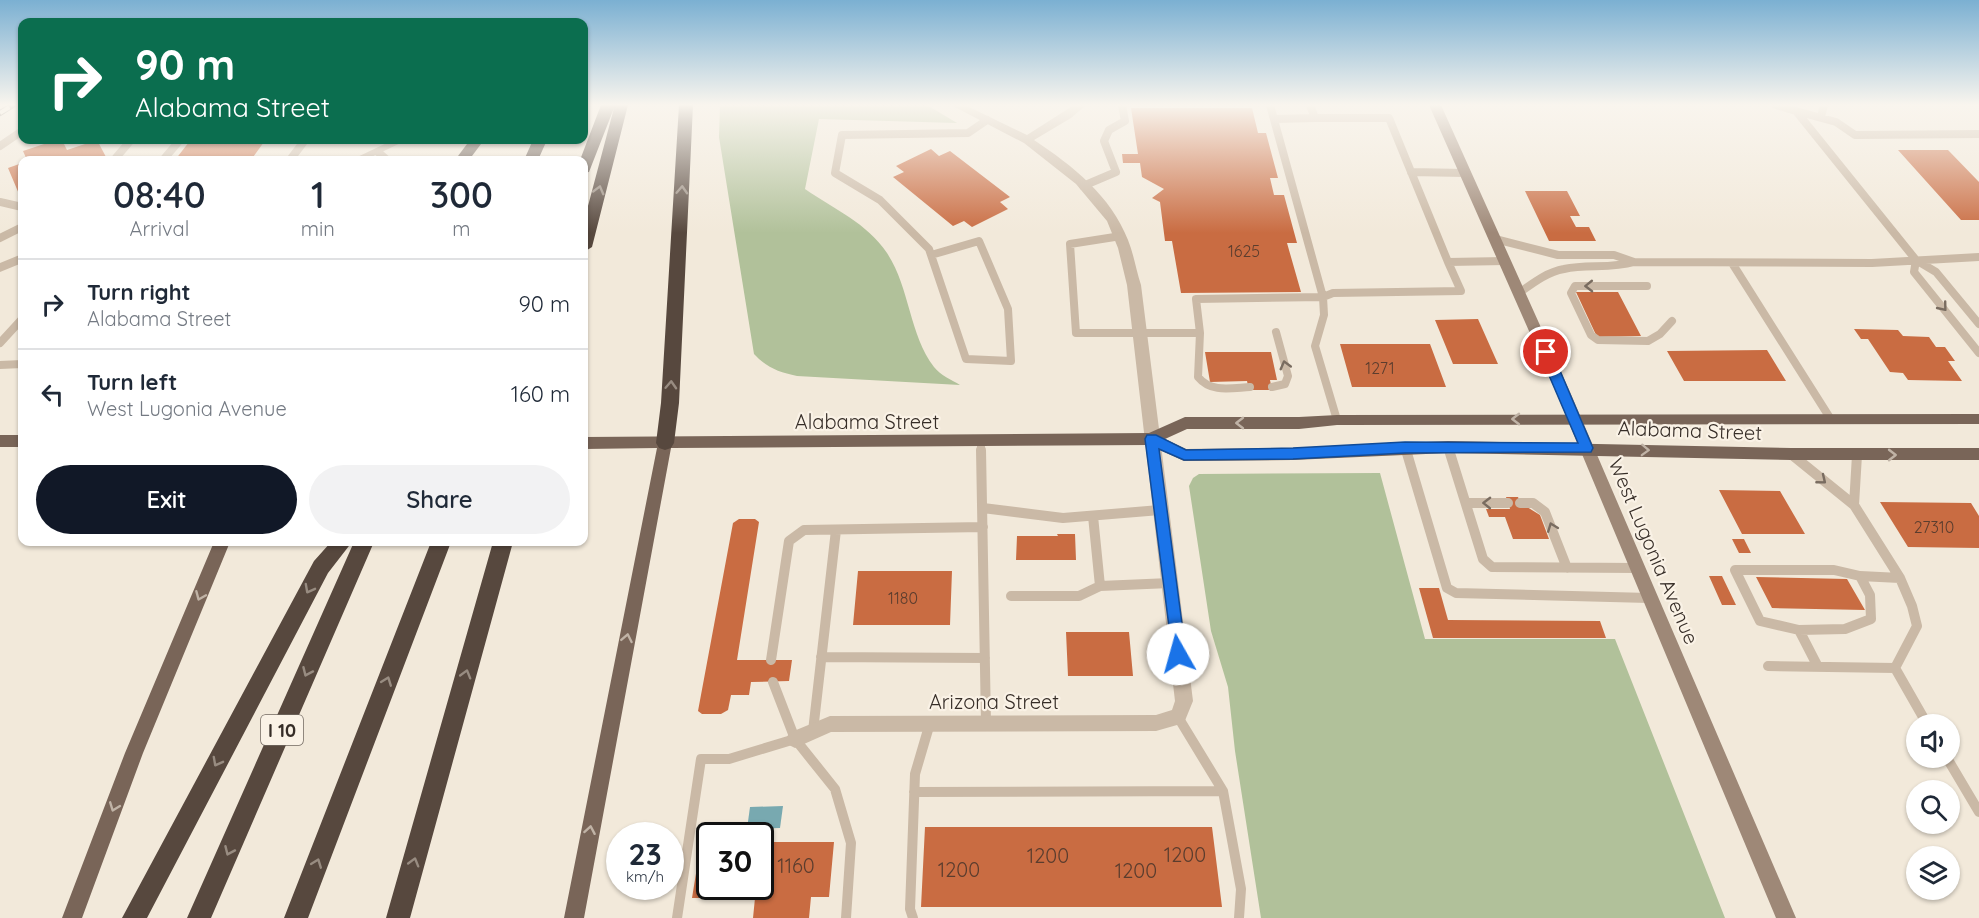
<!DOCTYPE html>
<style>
:root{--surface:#fff;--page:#f2f2f3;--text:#1f2937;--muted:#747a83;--line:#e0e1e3;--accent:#111827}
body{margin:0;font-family:Quicksand,sans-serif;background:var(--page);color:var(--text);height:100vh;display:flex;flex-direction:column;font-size:22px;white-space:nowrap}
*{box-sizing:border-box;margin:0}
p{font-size:20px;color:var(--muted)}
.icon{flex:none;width:33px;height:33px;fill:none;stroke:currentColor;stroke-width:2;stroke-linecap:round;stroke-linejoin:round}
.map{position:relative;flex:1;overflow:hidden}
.side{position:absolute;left:18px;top:156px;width:570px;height:390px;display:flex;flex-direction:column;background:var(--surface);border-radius:12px;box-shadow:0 2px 4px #0004}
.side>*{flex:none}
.banner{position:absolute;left:18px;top:18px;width:570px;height:126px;border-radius:12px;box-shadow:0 2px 4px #0004;background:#0b6e4f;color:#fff;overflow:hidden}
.buttons{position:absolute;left:1906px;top:714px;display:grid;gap:12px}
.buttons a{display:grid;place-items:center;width:54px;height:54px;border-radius:50%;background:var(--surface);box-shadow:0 2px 4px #0004;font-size:30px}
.speed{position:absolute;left:606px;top:822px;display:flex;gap:12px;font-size:30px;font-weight:700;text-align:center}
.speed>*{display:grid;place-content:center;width:78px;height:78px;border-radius:50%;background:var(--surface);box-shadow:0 2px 4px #0004;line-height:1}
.speed small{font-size:15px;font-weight:400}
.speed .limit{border:3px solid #111;border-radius:9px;background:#fff;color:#111}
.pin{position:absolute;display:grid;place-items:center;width:51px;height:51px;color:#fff;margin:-26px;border:3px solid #fff;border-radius:50%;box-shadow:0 2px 6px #0007}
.me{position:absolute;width:66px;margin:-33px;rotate:353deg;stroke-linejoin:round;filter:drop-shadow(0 0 4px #0008)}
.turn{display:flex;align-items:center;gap:21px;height:126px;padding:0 18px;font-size:27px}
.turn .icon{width:78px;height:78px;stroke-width:2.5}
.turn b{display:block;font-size:42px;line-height:51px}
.eta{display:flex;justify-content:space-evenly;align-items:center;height:102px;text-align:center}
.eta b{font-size:36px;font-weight:600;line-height:42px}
.cta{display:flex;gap:12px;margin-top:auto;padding:12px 18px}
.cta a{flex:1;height:69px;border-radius:36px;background:var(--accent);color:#fff;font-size:24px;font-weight:600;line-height:69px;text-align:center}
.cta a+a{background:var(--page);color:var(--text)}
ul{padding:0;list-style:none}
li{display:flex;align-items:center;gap:18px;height:90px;padding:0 18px;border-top:2px solid var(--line)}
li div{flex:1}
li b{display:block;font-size:22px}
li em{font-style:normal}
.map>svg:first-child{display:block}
.green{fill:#b1c19a}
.water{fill:#78a9b0}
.building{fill:#c96c42}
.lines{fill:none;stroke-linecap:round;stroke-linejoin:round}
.lane-far1{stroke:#cab9a6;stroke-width:8}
.lane{stroke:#cab9a6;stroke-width:10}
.street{fill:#cab9a6;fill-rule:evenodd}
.secondary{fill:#9e8877;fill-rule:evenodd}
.primary{fill:#796558;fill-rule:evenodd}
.highway{fill:#57483e;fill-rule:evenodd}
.rail-casing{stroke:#362d27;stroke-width:6}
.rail{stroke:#faf2e6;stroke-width:4;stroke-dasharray:11;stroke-linecap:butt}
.oneway{stroke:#988c81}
.oneway2{stroke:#796c60}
.oneway3{stroke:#c0b3a6}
.route{fill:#1a73e8;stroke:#114b97;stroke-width:1.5}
.labels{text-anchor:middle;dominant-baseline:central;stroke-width:4.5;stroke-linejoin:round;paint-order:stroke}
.number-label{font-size:16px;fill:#5b3d2e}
.shield{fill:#faf2e6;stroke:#716860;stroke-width:1.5}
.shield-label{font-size:18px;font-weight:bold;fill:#362d27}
.street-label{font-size:20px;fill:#362d27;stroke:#faf2e6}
.near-number-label{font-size:20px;fill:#5b3d2e}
</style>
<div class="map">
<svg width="1979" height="918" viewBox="0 0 1979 918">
<rect width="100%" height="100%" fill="#f2e9da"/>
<path class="green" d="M720 105H927L957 123 819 119 805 189C834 209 867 223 887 253 910 288 909 334 934 367 940 375 952 380 960 385L797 376C779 372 767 368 754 354L719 137Z
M1380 473 1425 639H1615L1725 918H1261L1235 751 1228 687 1211 631 1189 486 1193 478 1199 474Z"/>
<path class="water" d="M783 806 780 828 747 829 750 807Z"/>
<path class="building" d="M1131 108H1252L1258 133H1266L1278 178H1270L1274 195H1284L1297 243H1287L1301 292 1181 293 1172 241H1165L1160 202 1152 198 1164 189 1142 177 1140 163H1123L1122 154H1138Z
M56 140H62L67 150 97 140 106 157 96 160H27L23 151Z
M240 140H260L258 142H264L251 160H175L189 142H238Z
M931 149 939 156 950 151 1010 197 1000 202 1008 209 972 227 964 221 953 226 893 177 904 172 896 166Z
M1898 150H1948L1979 182V220H1961Z
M22 163V193L19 194 8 168Z
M1525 191H1567L1580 216H1570L1576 227H1589L1596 241H1549Z
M1576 292H1618L1641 336 1597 337Z
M1478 319 1498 364H1453L1435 320Z
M1854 329 1898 330 1903 336 1929 337 1936 347H1945L1955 361H1948L1962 381 1908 380 1903 373 1890 372 1868 339H1861Z
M1340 344H1430L1446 387H1352Z
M1767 350 1786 381H1684L1667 351Z
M1205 352H1271L1277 380H1270L1272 390H1249L1247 381 1210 382Z
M1719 490 1780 491 1805 534H1742Z
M1506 497H1518L1522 507H1527L1540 515 1549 539H1513L1505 517H1489L1486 509H1510Z
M1880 502 1971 503 1979 516V548L1908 547Z
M739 519H755L759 522 737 660H792L789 681 751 682 749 695H731L728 710 721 714H702L698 711 733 523Z
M1057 534H1075L1076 560H1016L1017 536H1058Z
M1732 539H1744L1751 553H1739Z
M858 571H952L950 625H853Z
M1709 576H1722L1736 605H1722Z
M1756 577 1847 579 1865 610 1772 608Z
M1419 588H1439L1448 620 1600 621 1606 638H1433Z
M1066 632H1129L1133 676H1068Z
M925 827H1212L1222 907H921Z
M760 842H834L829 897H811L809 918H753L755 898H692L701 843H710V886H760Z"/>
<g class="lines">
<path class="lane-far1" d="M1270 105 1323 297 1324 315 1315 346 1337 420
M1310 105 1315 118H1389L1448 262
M1776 105 1796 111 1916 260 1936 272 1979 324
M1796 111 1836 122 1855 135 1979 134
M1821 117 1824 105
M1274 119 1315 118
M0 146 22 131
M378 152 387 160
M114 160 131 140
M163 160 180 140
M290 160 305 140
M1411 172 1465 173
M1083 186 1116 172 1104 141 1109 130 1125 121 1122 105
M0 202 22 207
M1121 236 1070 244 1076 333H1200
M0 238 22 227
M1495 239 1558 255H1614L1634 262 1872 263 1979 257
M979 241 1008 309 1011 361 966 359 931 255Z
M931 255 929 249 880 200 835 173 842 135 968 133 987 120
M1916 260 1914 272 1979 353
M1732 263 1830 418
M1647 286H1575L1571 293 1591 335 1598 340 1648 341 1660 334 1672 321
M1519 293C1533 283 1547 272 1564 269 1587 264 1611 269 1634 262
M0 343 22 319
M0 365 22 364
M1250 387C1231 388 1211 393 1198 377L1200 333 1196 299 1323 297 1333 293 1461 291 1448 262 1505 261
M1272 387 1285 384 1288 376 1276 332
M981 441V451
M1405 447 1406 451
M1448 447 1449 451"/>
<path class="lane" d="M981 450 986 723
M1406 450 1447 588 1456 593 1649 598
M1449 450 1483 559 1492 567 1637 568
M1791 454 1854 505 1900 578 1912 606 1917 626 1895 668 1927 724
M1466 503H1508
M1520 503H1533L1545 512 1567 568
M1854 505 1857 455
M983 508 1063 518 1160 510
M1100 586 1170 583
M1011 596H1079L1100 586 1093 516
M1799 630 1760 621 1735 570H1834L1860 576
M821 657 985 658
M771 660 789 541 804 530 983 527
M1817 665 1799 630 1845 629 1871 619 1870 595 1860 576 1900 578
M1768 666 1895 668
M773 682 795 739 835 789 851 843 846 918
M1178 717 1223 791 1241 889 1239 918
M813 731 836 530
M1947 758 1979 812
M914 792 1223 791
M677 918 701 759H729L795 739
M913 918 910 909 915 774 930 723"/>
<path class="street" d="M951 105H965L1027 135 1074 105H1086L1071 118 1034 140C1073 166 1111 196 1128 240 1134 255 1136 270 1141 285L1193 701 1184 723 1156 731 831 732 795 748 789 745 786 739 789 733 830 716 1156 715 1172 710 1175 701 1127 285 1118 248 1107 221 1076 184 1024 143Z
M393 140H407L365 160H351Z
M22 254V263L0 272V263Z"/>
<path class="secondary" d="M1429 105H1441L1570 392 1796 918H1776L1556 392Z"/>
<path class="primary" d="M1979 414V424L1337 425 1299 429H1187L1165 439 1186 449 1293 448 1448 441 1791 448H1979V460H1791L1448 453 1293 460 1184 461 1149 445 671 448 584 918H564L657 448 584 449V437L1149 433 1185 417H1299L1337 415Z
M0 435H22V447H0Z
M214 542H230L143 753 82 918H62L125 753Z"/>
<path class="highway" d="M601 105H628L592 247 584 252V221L614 108 589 172 584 173V160H580Z
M679 105H693L679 403 674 443 671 448 665 450 659 448 656 443 661 403Z
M470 140H484L469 160H455Z
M533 140H547L538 160H524Z
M331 542H352L328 573 147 918H122L314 561Z
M354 542H374L211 918H187Z
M431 542H451L308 918H284Z
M493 542H513L410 918H386Z"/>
<g class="rail-casing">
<path id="rail" d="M0 113 13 105"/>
</g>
<use href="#rail" class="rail"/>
</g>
<defs><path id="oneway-chevron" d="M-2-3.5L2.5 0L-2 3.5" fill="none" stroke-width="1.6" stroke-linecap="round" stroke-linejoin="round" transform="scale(1.5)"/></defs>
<g class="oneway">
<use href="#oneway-chevron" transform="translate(599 190) rotate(-75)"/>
<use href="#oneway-chevron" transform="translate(682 190) rotate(-87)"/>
<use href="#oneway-chevron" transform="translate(671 385) rotate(-87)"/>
<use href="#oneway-chevron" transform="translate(309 589) rotate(118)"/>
<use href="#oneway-chevron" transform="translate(307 672) rotate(114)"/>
<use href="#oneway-chevron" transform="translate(466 674) rotate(-74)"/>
<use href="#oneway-chevron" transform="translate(387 681) rotate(-69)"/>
<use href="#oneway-chevron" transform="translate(217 762) rotate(118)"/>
<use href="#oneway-chevron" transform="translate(229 851) rotate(114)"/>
<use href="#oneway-chevron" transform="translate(414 862) rotate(-74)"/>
<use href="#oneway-chevron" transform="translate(317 863) rotate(-69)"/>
</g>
<g class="oneway2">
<use href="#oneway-chevron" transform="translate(1589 286) rotate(179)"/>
<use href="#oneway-chevron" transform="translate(1943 307) rotate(51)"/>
<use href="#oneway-chevron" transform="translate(1285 365) rotate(-105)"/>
<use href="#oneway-chevron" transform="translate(1822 480) rotate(39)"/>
<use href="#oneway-chevron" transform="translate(1487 503) rotate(-179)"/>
<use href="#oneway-chevron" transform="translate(1552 527) rotate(-111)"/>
</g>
<g class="oneway3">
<use href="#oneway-chevron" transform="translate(1516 419) rotate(180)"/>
<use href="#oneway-chevron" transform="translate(1240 423) rotate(-180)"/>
<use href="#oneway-chevron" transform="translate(1645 450) rotate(2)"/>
<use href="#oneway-chevron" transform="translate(1892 455)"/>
<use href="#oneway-chevron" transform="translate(200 596) rotate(113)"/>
<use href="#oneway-chevron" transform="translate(627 638) rotate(-79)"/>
<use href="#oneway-chevron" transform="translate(114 807) rotate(111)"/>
<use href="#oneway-chevron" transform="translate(590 830) rotate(-80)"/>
</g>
<linearGradient id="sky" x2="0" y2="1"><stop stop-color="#7bb0d2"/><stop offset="0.45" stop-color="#f9f5ee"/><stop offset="1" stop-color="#f9f5ee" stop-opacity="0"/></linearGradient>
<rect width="1979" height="233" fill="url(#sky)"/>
<path class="route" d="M1546 348 1552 352 1593 448 1591 452 1405 453 1293 459 1184 460 1159 449 1186 654 1184 658 1178 661 1173 658 1145 439 1147 435H1156L1186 450 1293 448 1405 442 1578 443 1539 352Z"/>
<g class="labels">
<g class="number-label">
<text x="1244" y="251">1625</text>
<text x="1380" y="368">1271</text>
<text x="1934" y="527">27310</text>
<text x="903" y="598">1180</text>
</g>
<rect class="shield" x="261" y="715" width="42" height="30" rx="4.5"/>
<g class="shield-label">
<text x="282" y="730">I 10</text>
</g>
<g class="street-label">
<text x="867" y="421">Alabama Street</text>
<text transform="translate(1690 430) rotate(2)">Alabama Street</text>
<text transform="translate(1654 551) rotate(67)">West Lugonia Avenue</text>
<text x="994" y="701">Arizona Street</text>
</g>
<g class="near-number-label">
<text x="1185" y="854">1200</text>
<text x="1048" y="855">1200</text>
<text x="796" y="865">1160</text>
<text x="959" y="869">1200</text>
<text x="1136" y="870">1200</text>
</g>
</g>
</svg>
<div class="buttons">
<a><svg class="icon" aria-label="sound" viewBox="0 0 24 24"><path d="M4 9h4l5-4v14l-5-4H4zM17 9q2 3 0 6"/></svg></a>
<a><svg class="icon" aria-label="search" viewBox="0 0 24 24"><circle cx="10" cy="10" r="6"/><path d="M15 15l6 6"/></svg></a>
<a><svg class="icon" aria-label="layers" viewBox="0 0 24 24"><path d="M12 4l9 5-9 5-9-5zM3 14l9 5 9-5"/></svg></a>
</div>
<div class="speed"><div>23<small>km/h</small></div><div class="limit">30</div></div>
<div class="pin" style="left:1546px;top:352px;background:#d93025"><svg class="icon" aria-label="arrive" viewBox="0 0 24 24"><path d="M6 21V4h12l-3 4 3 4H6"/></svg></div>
<svg class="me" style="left:1178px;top:654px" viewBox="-20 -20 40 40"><circle r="19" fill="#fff"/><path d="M0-13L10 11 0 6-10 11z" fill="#1a73e8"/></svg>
<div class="banner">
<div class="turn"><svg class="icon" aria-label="right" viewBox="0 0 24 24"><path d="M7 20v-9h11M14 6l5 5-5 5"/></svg><div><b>90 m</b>Alabama Street</div></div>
</div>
<section class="side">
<div class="eta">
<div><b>08:40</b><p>Arrival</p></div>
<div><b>1</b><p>min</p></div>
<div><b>300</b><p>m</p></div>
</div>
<ul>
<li><svg class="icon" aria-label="right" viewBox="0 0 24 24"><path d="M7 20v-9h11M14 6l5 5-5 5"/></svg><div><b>Turn right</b><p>Alabama Street</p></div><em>90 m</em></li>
<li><svg class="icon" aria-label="left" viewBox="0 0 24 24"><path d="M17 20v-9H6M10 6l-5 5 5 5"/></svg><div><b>Turn left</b><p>West Lugonia Avenue</p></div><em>160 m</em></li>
</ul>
<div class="cta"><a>Exit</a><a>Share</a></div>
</section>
</div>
